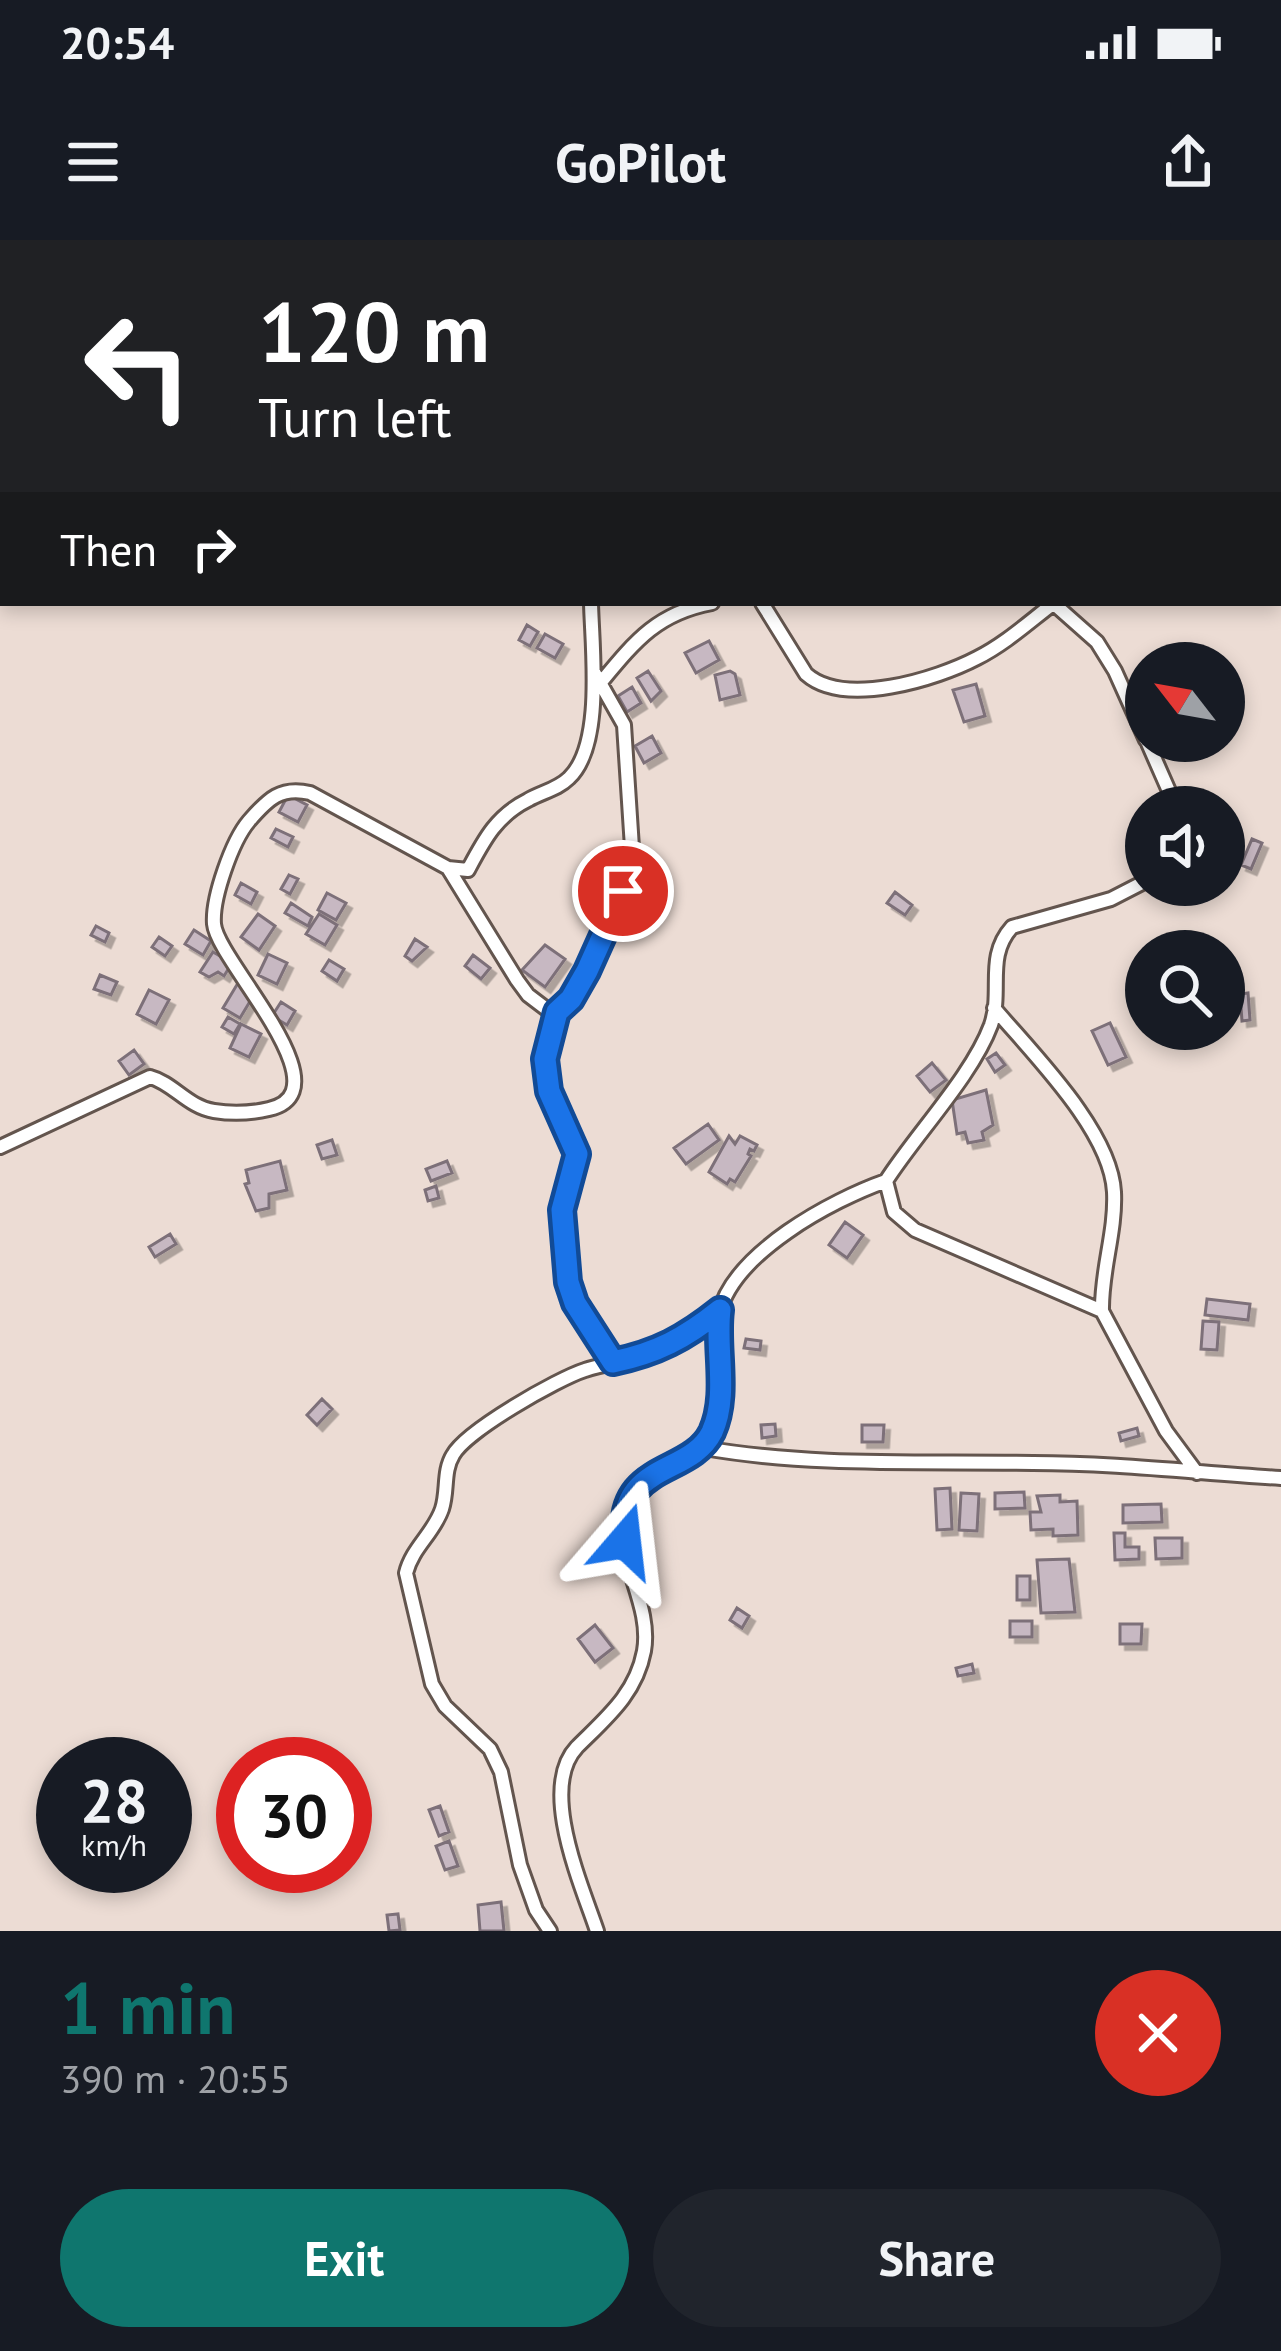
<!DOCTYPE html>
<meta charset="utf-8">
<style>
:root{--surface:#171b24;--page:#20242c;--text:#f1f3f6;--muted:#9ea1a6;--accent:#0f766e}
body{margin:0;font-family:"PT Sans",sans-serif;background:var(--page);color:var(--text);height:100vh;display:flex;flex-direction:column;font-size:45px;white-space:nowrap}
*{box-sizing:border-box;margin:0}
p{font-size:39px;color:var(--muted)}
.icon{flex:none;width:66px;height:66px;fill:none;stroke:currentColor;stroke-width:2;stroke-linecap:round;stroke-linejoin:round}
.map{position:relative;height:1691px;overflow:hidden}
.panel{display:flex;flex-direction:column;background:var(--surface);flex:1}
.panel>*{flex:none}
.top-card{position:absolute;left:0px;top:0px;width:1281px;height:366px;box-shadow:0 6px 18px #0003;background:#202124;color:#fff;overflow:hidden}
.needle{width:78px;rotate:301deg}
.fabs{position:absolute;left:1125px;top:402px;display:grid;gap:24px}
.fabs a{display:grid;place-items:center;width:120px;height:120px;border-radius:50%;background:var(--surface);box-shadow:0 6px 18px #0003;font-size:60px}
.speed{position:absolute;left:36px;top:1497px;display:flex;gap:24px;font-size:60px;font-weight:700;text-align:center}
.speed>*{display:grid;place-content:center;width:156px;height:156px;border-radius:50%;background:var(--surface);box-shadow:0 6px 18px #0003;line-height:1}
.speed small{font-size:30px;font-weight:400}
.speed .limit{border:18px solid #d22;background:#fff;color:#111}
.pin{position:absolute;display:grid;place-items:center;width:102px;height:102px;color:#fff;margin:-51px;border:6px solid #fff;border-radius:50%;box-shadow:0 3px 12px #0007}
.me{position:absolute;width:132px;margin:-66px;rotate:17deg;stroke-linejoin:round;filter:drop-shadow(0 0 9px #0008)}
.turn{display:flex;align-items:center;gap:42px;height:252px;padding:0 60px;font-size:54px}
.turn .icon{width:156px;height:156px;stroke-width:2.5}
.turn b{display:block;font-size:84px;line-height:102px}
.then{display:flex;align-items:center;height:114px;padding:0 60px;background:#0003;gap:24px;font-size:45px}
.round{display:grid;place-items:center;flex:none;width:126px;height:126px;border-radius:63px;background:var(--page)}
.headline{display:flex;align-items:center;justify-content:space-between;height:204px;padding:0 60px}
h1{font-size:72px;font-weight:700;line-height:90px;color:var(--accent)}
.button{display:flex;gap:24px;margin-top:auto;padding:24px 60px}
.button a{flex:1;height:138px;border-radius:72px;background:var(--accent);color:#fff;font-size:48px;font-weight:700;line-height:138px;text-align:center}
.button a+a{background:var(--page);color:var(--text)}
.status{display:flex;justify-content:space-between;align-items:center;height:84px;padding:0 60px;background:var(--surface);direction:ltr}
.status svg{height:33px;fill:currentColor}
header{display:flex;justify-content:space-between;align-items:center;height:156px;padding:0 60px;background:var(--surface);font-size:54px;font-weight:700}
.map>svg:first-child{display:block}
.building{fill:#c7b8c2;stroke:#7d7079;stroke-width:3;filter:url(#shadow)}
.lines{fill:none;stroke-linecap:round;stroke-linejoin:round}
.street-casing{stroke:#63554e;stroke-width:18}
.street{stroke:#fff;stroke-width:12}
.rail{stroke:#362f2b;stroke-width:4.5;stroke-dasharray:24 12;stroke-linecap:butt}
.route-casing{stroke:#114b97;stroke-width:30}
.route{stroke:#1a73e8;stroke-width:21}
</style>
<div class="status"><b>20:54</b><svg viewBox="0 0 49 12"><path d="M0 12V9h3v3zM5 12V6h3v6zM10 12V3h3v9zM15 12V0h3v12zM26 1h20v11H26zM47 4h2v5h-2z"/></svg></div>
<header><svg class="icon" aria-label="menu" viewBox="0 0 24 24"><path d="M4 6h16M4 12h16M4 18h16"/></svg>GoPilot<svg class="icon" aria-label="share" viewBox="0 0 24 24"><path d="M12 15V3M7 8l5-5 5 5M5 13v7h14v-7"/></svg></header>
<div class="map">
<svg width="1281" height="1691" viewBox="0 0 1281 1691">
<defs>
<filter id="shadow"><feDropShadow dx="5.5" dy="5.5" stdDeviation="0" flood-color="#0004"/></filter>
</defs>
<rect width="100%" height="100%" fill="#ecdcd4"/>
<path class="building" d="M527 385 538 392 530 406 519 400Z
M545 394 563 404 555 418 537 408Z
M709 401 719 420 696 433 685 413Z
M648 431 661 451 651 461 637 438Z
M730 431 735 434 740 455 720 460 715 435Z
M976 444 985 476 964 482 953 450Z
M632 447 641 463 627 472 618 456Z
M652 496 661 513 644 523 635 506Z
M288 555 307 565 298 582 279 572Z
M276 589 293 597 288 607 271 598Z
M1252 599 1262 603 1251 629 1241 625Z
M588 617 612 630 596 659 577 649 585 635 580 632Z
M289 635 298 639 290 654 281 649Z
M241 643 257 652 251 664 235 655Z
M895 652 912 665 905 675 887 663Z
M327 653 346 663 336 680 318 670Z
M291 663 312 677 308 686 285 673Z
M258 674 275 686 259 710 241 697Z
M319 674 337 685 325 705 306 694Z
M96 686 109 693 105 702 91 695Z
M194 690 211 701 203 715 185 704Z
M159 697 172 706 165 716 152 707Z
M415 699 427 707 412 721 405 716Z
M545 705 565 719 545 747 522 730Z
M213 712 232 723 224 736 218 732 209 737 200 732Z
M268 714 287 723 277 744 258 735Z
M473 715 490 728 481 739 465 726Z
M329 720 344 729 337 741 322 731Z
M100 735 117 742 111 755 94 749Z
M238 743 255 753 240 778 223 768Z
M149 750 169 760 156 784 137 774Z
M1248 753 1250 780 1242 781 1240 754Z
M281 762 295 771 287 785 272 776Z
M228 777 240 784 234 794 222 787Z
M1110 783 1126 817 1108 825 1092 791Z
M241 784 261 794 249 817 230 808Z
M134 810 144 824 129 835 119 821Z
M996 813 1005 825 995 832 987 819Z
M932 823 946 840 930 852 917 836Z
M986 850 993 885 982 892 984 900 968 903 965 892 957 894 952 860Z
M708 884 719 900 686 924 674 908Z
M729 896 735 904 740 896 757 905 754 911 750 909 748 914 751 916 735 942 730 939 727 944 709 932Z
M332 900 337 915 322 919 317 905Z
M280 921 287 950 269 954V968L256 971 245 944 249 943 246 930Z
M447 921 452 933 431 941 426 929Z
M436 946 439 958 428 961 425 950Z
M845 982 863 995 847 1018 829 1005Z
M170 994 176 1004 155 1017 149 1007Z
M1207 1059 1250 1064 1248 1080 1205 1075Z
M1203 1081 1219 1082 1217 1110 1201 1109Z
M746 1099 761 1101 760 1110 744 1108Z
M322 1159 332 1169 317 1185 307 1175Z
M775 1184 776 1196 762 1198 761 1185Z
M862 1185H884L883 1202H862Z
M1137 1188 1139 1196 1121 1201 1119 1193Z
M950 1248 952 1289 937 1290 935 1249Z
M1024 1252 1025 1268 995 1269V1253Z
M961 1253 979 1254 977 1291 959 1290Z
M1060 1255V1262L1077 1261 1078 1295 1053 1296V1289L1031 1290 1030 1272H1041L1037 1256Z
M1161 1264 1162 1282 1123 1283V1265Z
M1114 1293H1125V1307H1139V1319L1115 1320Z
M1155 1298H1182V1318L1156 1319Z
M1069 1319 1075 1372 1041 1373 1037 1320Z
M1017 1336H1030V1360H1017Z
M737 1368 749 1376 742 1388 730 1380Z
M1010 1381H1032V1397H1010Z
M1120 1384H1142L1141 1404H1120Z
M595 1385 613 1408 595 1422 578 1399Z
M972 1424 974 1433 958 1436 956 1428Z
M440 1566 449 1592 439 1596 429 1570Z
M449 1601 458 1626 445 1630 436 1606Z
M501 1662 504 1691H480L478 1665Z
M398 1674 400 1690 389 1691 387 1675Z"/>
<g class="lines">
<g class="street-casing">
<path id="street" d="M97 0V3
M328 0 331 3
M915 0 916 3
M1068 0 1071 3
M1278 251 1281 255
M762 363 806 434C844 468 937 439 977 418 1005 404 1029 382 1054 363
M1053 363 1097 402 1115 431 1146 500
M602 441C636 400 658 373 712 363
M1147 501 1176 567
M448 628 517 740 528 755 549 771 563 769 587 731 633 623 624 485 594 432
M1146 641 1111 659 1012 687C985 717 1003 750 991 785 972 836 916 894 886 941L894 972 915 990 1102 1071 1166 1191 1197 1233
M994 768C1033 814 1111 891 1114 952 1116 992 1101 1031 1102 1071
M557 772 546 833 549 851 577 914 562 970 565 1024 575 1063 613 1122
M0 907 150 837C173 843 188 867 214 871 232 874 252 873 269 869 348 851 217 721 214 684 212 658 232 601 249 581 268 559 281 546 310 553L448 628 468 630C484 600 496 576 528 560 542 552 558 549 569 538 604 505 592 408 591 363
M704 1208C813 1227 923 1221 1033 1223 1116 1223 1199 1233 1281 1238
M550 1691 536 1670 520 1625 501 1532 490 1509 445 1466 432 1444 406 1333C412 1308 434 1293 442 1269 448 1251 443 1231 453 1215 466 1191 557 1139 585 1130 608 1122 634 1121 657 1112 681 1102 699 1086 719 1071
M597 1691C582 1646 538 1548 577 1507 606 1478 636 1454 644 1411 652 1365 617 1322 623 1277 627 1255 652 1233 670 1223 680 1218 695 1216 703 1208 737 1175 710 1114 719 1074 733 1013 832 960 886 941"/>
</g>
<use href="#street" class="street"/>
<path class="rail" d="M1010 0 1012 3
M1278 340 1281 345"/>
</g>
<g class="lines">
<g class="route-casing">
<path id="route" d="M623 651 587 731 571 759 557 772 545 819 549 851 577 914 562 970 568 1042 575 1063 613 1122C657 1113 685 1098 720 1070 715 1109 729 1155 712 1192 690 1237 616 1221 625 1301"/>
</g>
<use href="#route" class="route"/>
</g>
</svg>
<div class="fabs">
<a><svg class="needle" viewBox="-14 -14 28 28"><path d="M0-13l5 13h-10z" fill="#e53935"/><path d="M0 13l5-13h-10z" fill="#9ea1a6"/></svg></a>
<a><svg class="icon" aria-label="sound" viewBox="0 0 24 24"><path d="M4 9h4l5-4v14l-5-4H4zM17 9q2 3 0 6"/></svg></a>
<a><svg class="icon" aria-label="search" viewBox="0 0 24 24"><circle cx="10" cy="10" r="6"/><path d="M15 15l6 6"/></svg></a>
</div>
<div class="speed"><div>28<small>km/h</small></div><div class="limit">30</div></div>
<div class="pin" style="left:623px;top:651px;background:#d93025"><svg class="icon" aria-label="arrive" viewBox="0 0 24 24"><path d="M6 21V4h12l-3 4 3 4H6"/></svg></div>
<svg class="me" style="left:625px;top:1301px" viewBox="-20 -20 40 40"><path d="M0-17L14 15 0 8-14 15z" fill="#1a73e8" stroke="#fff" stroke-width="4"/></svg>
<div class="top-card">
<div class="turn"><svg class="icon" aria-label="left" viewBox="0 0 24 24"><path d="M17 20v-9H6M10 6l-5 5 5 5"/></svg><div><b>120 m</b>Turn left</div></div>
<div class="then">Then<svg class="icon" aria-label="right" viewBox="0 0 24 24"><path d="M7 20v-9h11M14 6l5 5-5 5"/></svg></div>
</div>
</div>
<section class="panel">
<div class="headline"><div><h1>1 min</h1><p>390 m · 20:55</p></div><a class="round" style="background:#d93025;color:#fff"><svg class="icon" aria-label="close" viewBox="0 0 24 24"><path d="M6 6l12 12M18 6L6 18"/></svg></a></div>
<div class="button"><a>Exit</a><a>Share</a></div>
</section>
